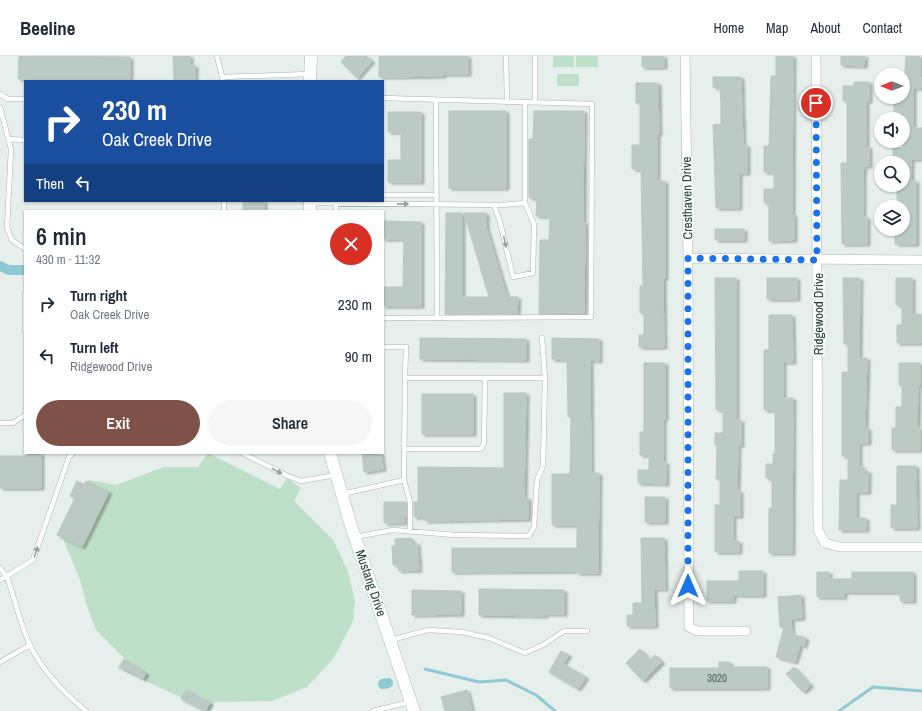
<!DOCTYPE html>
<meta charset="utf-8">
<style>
:root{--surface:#fff;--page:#f6f6f7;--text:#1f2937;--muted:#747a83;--line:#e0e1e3;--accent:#7f5249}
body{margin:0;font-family:"Archivo Narrow",sans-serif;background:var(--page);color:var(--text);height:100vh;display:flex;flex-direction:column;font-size:15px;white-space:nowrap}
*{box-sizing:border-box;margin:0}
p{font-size:13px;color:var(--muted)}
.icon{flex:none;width:22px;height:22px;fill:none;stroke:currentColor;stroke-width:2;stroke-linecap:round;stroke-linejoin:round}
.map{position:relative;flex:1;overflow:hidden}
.side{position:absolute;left:24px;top:154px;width:360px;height:244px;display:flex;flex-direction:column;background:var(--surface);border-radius:0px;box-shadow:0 1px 3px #0004}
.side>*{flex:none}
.hud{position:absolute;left:24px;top:24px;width:360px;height:122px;border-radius:0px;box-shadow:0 1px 3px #0004;background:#1a4fa0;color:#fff;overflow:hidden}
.needle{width:26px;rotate:270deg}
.buttons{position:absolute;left:874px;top:12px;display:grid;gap:8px}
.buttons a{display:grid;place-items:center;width:36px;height:36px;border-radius:50%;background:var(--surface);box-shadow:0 1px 3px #0004;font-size:20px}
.pin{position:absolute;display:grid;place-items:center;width:34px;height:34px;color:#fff;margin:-17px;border:2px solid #fff;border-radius:50%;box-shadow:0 1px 4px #0007}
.me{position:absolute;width:44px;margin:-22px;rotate:0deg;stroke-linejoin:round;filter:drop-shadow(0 0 3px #0008)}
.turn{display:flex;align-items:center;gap:14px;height:84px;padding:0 12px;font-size:18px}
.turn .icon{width:52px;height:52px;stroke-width:2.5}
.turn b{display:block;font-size:28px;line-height:34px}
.then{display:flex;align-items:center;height:38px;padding:0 12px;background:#0003;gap:8px;font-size:15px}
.round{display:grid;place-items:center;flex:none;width:42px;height:42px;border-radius:21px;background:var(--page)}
.overview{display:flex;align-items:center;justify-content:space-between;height:68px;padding:0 12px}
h1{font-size:24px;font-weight:600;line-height:30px}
.primary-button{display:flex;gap:8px;margin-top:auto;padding:8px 12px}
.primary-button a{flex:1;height:46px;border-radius:24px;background:var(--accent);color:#fff;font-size:16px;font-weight:600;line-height:46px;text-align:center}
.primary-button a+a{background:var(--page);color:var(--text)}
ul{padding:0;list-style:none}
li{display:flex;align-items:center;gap:12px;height:52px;padding:0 12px}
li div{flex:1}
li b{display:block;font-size:15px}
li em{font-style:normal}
header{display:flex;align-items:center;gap:24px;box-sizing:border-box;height:56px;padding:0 20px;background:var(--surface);border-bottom:1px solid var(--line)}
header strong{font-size:19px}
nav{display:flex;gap:22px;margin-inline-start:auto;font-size:14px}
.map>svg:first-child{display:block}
.green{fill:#bfe0c8}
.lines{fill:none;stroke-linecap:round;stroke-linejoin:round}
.stream{stroke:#8ec9d4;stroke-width:3}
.canal{stroke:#8ec9d4;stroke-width:10}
.building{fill:#bbcac4;stroke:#b8c9c2;filter:url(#shadow)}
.lane-casing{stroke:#a8b8b2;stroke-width:5.5}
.street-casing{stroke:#a8b8b2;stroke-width:10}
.secondary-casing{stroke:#a4bbb3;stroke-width:13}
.lane{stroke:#fff;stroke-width:4.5}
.street{stroke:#fff;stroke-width:9}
.secondary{stroke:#fff;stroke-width:12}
.oneway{fill:#92a09c}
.route{stroke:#1a73e8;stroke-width:7;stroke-dasharray:0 12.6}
.labels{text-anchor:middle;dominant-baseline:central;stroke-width:4;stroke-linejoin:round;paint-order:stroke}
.number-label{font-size:11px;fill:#4a645c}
.street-label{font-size:13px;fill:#24423a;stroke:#f7fbf9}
</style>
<header>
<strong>Beeline</strong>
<nav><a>Home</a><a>Map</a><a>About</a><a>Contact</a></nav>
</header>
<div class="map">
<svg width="922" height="655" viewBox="0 0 922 655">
<defs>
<filter id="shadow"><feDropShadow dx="3" dy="2" stdDeviation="1" flood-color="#0004"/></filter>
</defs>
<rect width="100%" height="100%" fill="#e6efeb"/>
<path class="green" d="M553 0H574V11H553Z
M576 0H598V11H576Z
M557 18H579V30H557Z
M208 397 280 433 287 422 301 432 294 445 333 484 348 515 355 545 353 565 333 603 307 631 272 645 215 646 211 655 117 612 124 602 96 574 87 550 80 524 60 475 82 432 89 424 116 429 164 411H198Z"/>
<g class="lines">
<path class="stream" d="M425 613 479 626 506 624 536 639 555 655
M839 655 873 631 922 635"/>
<path class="canal" d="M0 210 9 214H25
M383 628 388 627"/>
</g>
<path class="building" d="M19 0 130 1V23H18Z
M173 0H190V9H195V25H174Z
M346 0H366L372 5 357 22 341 6Z
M379 0H468V18H443V20L379 21Z
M642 0H664V11H642Z
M776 0H793L792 159H794V184L769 185V147H764V133H774V116H764V90H769L771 20H776Z
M841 0H865L864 10 841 9Z
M906 0H920V21H921V32H913V72H922V103H911V125H916V188H895V173H903V151H897V129H903V107H893V92H903V63H894V41H903Z
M713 21H741L743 89H747V117H739V152H716L713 69 721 68V47L720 32 713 31Z
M854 26H869V45H866V91H869V110H864L863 118V161H867V188H842L841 107H847V45H843V30H854Z
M636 27H658L659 78H657V125H665V222H663L664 291H639V279H644V257H640V230H643L641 113H632V89H640V47H636Z
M449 55H506V132H449Z
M534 55H584L583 167H585L584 257 539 258 540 184H549L550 160H536L537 142H529V83H533Z
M388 56H421V126H388V104H401V76H388Z
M243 145H264V155H243Z
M446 157H462V241H489L464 157H486V171L507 241H518L517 258H445Z
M383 165 421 166V250H383V231H403L404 183H383Z
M715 173H744V184H715Z
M715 222H736V364H741V389H738L737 435H740V460H733V485H739V496H715V449H720V423H716L717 389H715V377H723V354H716Z
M767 222H797V243H767Z
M843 222H860L859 302H867L865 372H868V387H859V410H862V415H868V436H856V462H866V474H839L840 424H848V400H842V316H848V288H844Z
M896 222H912V258H921V287H897V269H902V249H896Z
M769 259H792L793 306H783V342H793L792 497H769V452H772V422H766V408H773V398H775V354H764V294H769Z
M420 282 526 283V304L420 303Z
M552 282 599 283V305L590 304 591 417H599L598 517H577V515L452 516V492H577V469H552V418H570L571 360 568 361 567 304 552 303Z
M644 307H665V363H663V406H666V428L638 427V414H649V399H640V376H644Z
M899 307H920V329H918L917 372H920V394H892V372H896V351H902V329H899Z
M504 337H526L524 442H528V463L425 465V461H414V446H418V411L504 412Z
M422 338H473V378H422Z
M27 397H41V432H0V400H27Z
M362 397H381L383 413 364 416Z
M897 410H916L917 472H891V449H897Z
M77 425 84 429 86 425 109 436 82 491 57 479 75 442 70 440Z
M645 441H665V466H645Z
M384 446H406V461H404V467H384Z
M411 482 412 488 417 487 419 514 399 515 398 509H393L392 490H395V483Z
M641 482H664L665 533H654L655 570H627V559H633V547H642Z
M739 515H763V539H733V545H707V525H739Z
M817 516H829V523H852V516H913V545H900V536H844V541H817Z
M479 533 564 534V558H545V560L479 559Z
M412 534 461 535V558L412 559Z
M801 539 802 562 791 563 792 578 806 582 804 590 800 589 795 606 776 601 784 571H780L778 541Z
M640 593 650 604 655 599 662 606 643 625 626 607Z
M561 595 569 599 563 608 586 621 578 633 549 616Z
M124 604 146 617 143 623 120 611Z
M719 606H730V611H767V632H670V612H719Z
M794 611 811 629 803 636 786 618Z
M186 634 210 647 205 655 181 643Z
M467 634 472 655H445L441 641Z"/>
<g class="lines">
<g class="lane-casing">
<path id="lane" d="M217 0 223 25
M506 0 507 46
M535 0V46
M223 21 309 18
M0 38 8 43H25
M383 42 592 48 591 261 383 262
M436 44 437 262
M0 51 11 93 7 172 12 184 25 193
M9 83 25 84
M383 139H437
M224 145V155
M311 147 503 149 525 147V47
M494 149 500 166 513 221 533 217 534 168 525 147
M336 155V145
M25 238V275
M542 282 545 322
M383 291H406L405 322
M0 367H13L25 359
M405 393H481L484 387 485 322
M242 397 288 420 301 425 336 419
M342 438 404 424
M355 481 393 474 456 479 529 480 534 471 537 424 543 410 545 322H405L404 424 410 446V475
M0 512 7 521C15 543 20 568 30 589 42 614 64 637 86 655
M0 524 33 504 69 401 73 397
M391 584 428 574 462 576 489 582 525 597 543 589 564 575H587
M0 606 30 589
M373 655 410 646"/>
</g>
<g class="street-casing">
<path id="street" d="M685 0 688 202 689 571 697 575H746
M816 0 818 474 825 487 840 491H922
M688 202 922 204"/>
</g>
<g class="secondary-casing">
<path id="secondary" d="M310 25 311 0
M310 155V145
M330 397 351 470 414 655"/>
</g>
<use href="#lane" class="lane"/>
<use href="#street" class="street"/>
<use href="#secondary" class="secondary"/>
</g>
<defs><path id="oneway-solid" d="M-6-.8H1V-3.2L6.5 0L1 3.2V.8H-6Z"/></defs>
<g class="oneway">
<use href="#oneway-solid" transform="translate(403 148) rotate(1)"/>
<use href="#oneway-solid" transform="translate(505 186) rotate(77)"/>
<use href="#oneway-solid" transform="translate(277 415) rotate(27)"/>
<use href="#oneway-solid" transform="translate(36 496) rotate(-71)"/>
</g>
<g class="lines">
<path class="route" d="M688 530V202L817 204 816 47"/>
</g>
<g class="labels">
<g class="number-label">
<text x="717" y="622">3020</text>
</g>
<g class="street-label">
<text transform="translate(687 142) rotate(-91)">Cresthaven Drive</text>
<text transform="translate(818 258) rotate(-90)">Ridgewood Drive</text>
<text transform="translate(371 527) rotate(71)">Mustang Drive</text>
</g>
</g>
</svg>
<div class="buttons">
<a><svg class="needle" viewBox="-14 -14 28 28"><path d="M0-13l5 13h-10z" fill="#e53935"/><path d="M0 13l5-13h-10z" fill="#747a83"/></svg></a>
<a><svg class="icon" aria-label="sound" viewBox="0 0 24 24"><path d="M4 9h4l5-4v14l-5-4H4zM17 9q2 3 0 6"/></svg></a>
<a><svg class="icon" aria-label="search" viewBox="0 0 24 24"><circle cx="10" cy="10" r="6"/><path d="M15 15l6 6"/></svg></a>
<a><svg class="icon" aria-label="layers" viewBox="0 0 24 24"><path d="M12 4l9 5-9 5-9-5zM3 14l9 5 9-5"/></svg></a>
</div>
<div class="pin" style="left:816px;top:47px;background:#d93025"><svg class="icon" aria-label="arrive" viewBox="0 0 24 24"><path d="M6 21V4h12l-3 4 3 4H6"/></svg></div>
<svg class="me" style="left:688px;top:530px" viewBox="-20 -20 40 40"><path d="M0-17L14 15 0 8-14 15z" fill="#1a73e8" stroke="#fff" stroke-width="4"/></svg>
<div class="hud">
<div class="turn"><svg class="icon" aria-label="right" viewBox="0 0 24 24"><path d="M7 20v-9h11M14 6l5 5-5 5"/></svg><div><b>230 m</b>Oak Creek Drive</div></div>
<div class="then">Then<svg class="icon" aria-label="left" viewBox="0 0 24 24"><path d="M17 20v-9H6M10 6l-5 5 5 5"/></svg></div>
</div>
<section class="side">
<div class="overview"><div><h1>6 min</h1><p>430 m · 11:32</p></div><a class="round" style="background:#d93025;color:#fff"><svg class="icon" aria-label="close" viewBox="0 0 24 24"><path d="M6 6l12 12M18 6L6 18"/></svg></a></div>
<ul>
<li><svg class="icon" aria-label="right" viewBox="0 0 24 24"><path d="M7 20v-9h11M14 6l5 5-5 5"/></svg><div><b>Turn right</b><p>Oak Creek Drive</p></div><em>230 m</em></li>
<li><svg class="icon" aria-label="left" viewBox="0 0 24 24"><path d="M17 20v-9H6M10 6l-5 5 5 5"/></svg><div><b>Turn left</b><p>Ridgewood Drive</p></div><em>90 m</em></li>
</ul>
<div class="primary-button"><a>Exit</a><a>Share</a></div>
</section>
</div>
